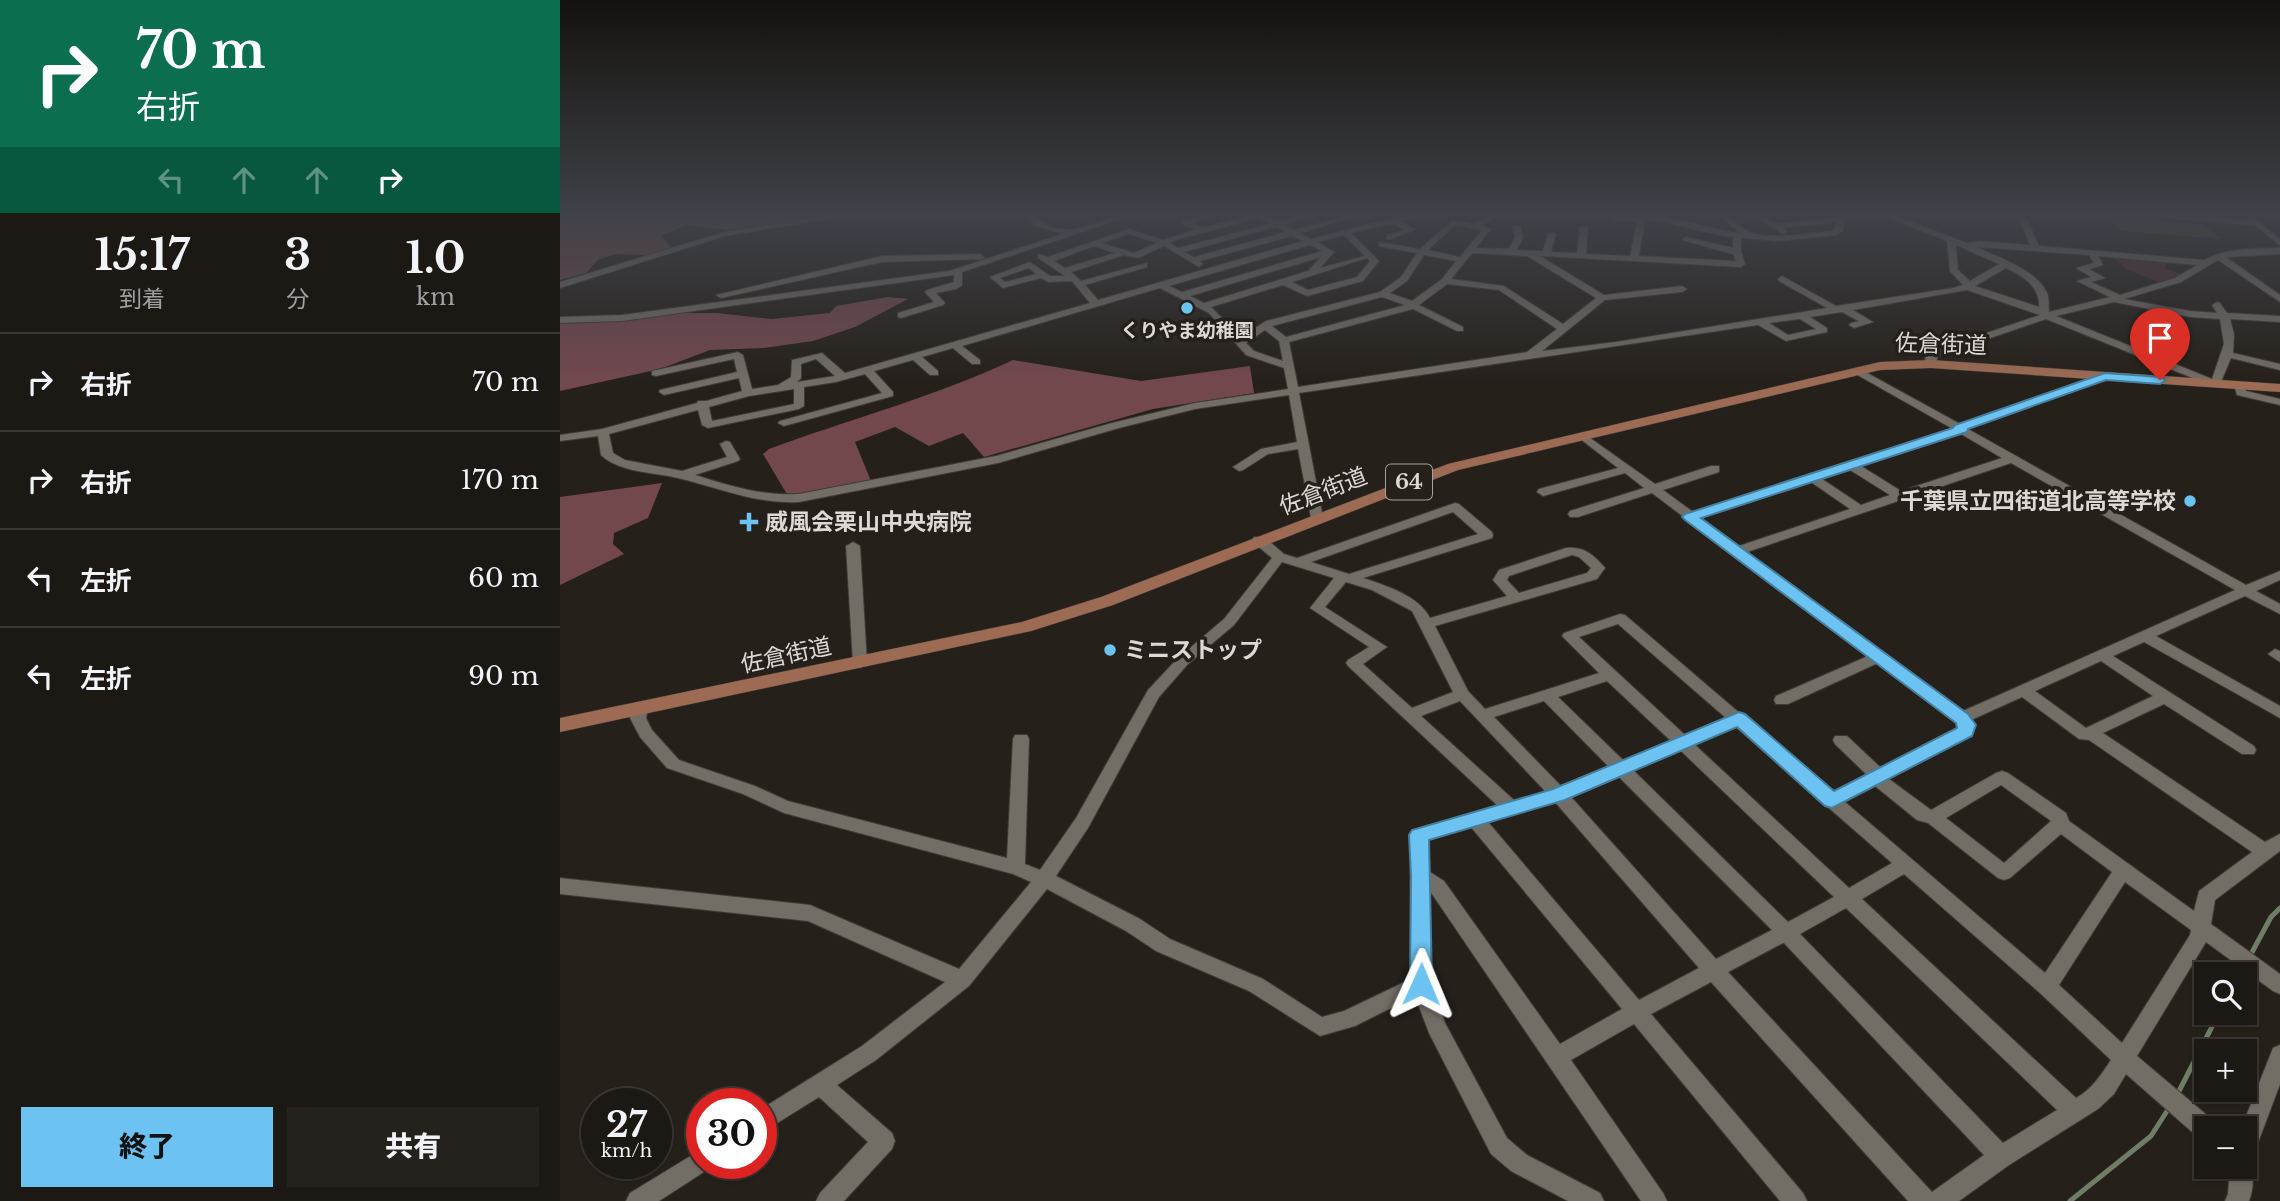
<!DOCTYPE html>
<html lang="ja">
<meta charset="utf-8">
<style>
:root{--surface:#1c1814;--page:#25211d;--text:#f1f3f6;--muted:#a0a0a0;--line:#3a3734;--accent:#6cc3f2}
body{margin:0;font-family:"Libre Baskerville","Noto Sans JP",serif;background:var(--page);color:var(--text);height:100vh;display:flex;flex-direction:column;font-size:26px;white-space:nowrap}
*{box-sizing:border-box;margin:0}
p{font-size:23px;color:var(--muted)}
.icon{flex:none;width:38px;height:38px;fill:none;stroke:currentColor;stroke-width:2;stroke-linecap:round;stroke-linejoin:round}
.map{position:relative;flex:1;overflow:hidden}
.details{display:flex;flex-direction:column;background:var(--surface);width:560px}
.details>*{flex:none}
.hud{background:#0b6e4f;color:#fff;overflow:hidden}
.buttons{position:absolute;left:1634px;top:962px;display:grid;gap:14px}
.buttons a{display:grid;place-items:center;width:63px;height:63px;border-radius:0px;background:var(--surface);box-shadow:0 2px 5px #0004,0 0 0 2px var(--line);font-size:35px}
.speed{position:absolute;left:21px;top:1088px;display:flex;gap:14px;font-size:35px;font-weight:700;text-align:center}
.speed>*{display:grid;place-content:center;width:91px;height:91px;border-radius:50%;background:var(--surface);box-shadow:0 2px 5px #0004,0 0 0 2px var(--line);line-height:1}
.speed small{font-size:18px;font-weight:400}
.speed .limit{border:10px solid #d22;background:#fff;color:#111}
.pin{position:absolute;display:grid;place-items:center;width:60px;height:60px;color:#fff;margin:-72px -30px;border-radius:50% 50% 50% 0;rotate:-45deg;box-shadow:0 0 7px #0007}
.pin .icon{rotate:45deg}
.me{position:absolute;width:77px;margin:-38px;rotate:1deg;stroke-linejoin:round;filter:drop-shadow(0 0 5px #0008)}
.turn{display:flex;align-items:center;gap:24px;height:147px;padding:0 21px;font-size:32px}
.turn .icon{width:91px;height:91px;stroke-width:2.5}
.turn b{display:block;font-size:49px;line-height:60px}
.lanes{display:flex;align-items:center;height:66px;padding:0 21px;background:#0003;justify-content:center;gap:35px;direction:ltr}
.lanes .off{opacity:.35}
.eta{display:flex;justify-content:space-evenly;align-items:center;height:119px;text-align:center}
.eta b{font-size:42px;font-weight:800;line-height:49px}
.primary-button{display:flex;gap:14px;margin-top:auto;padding:14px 21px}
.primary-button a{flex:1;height:80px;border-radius:0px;background:var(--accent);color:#111;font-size:28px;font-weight:800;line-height:80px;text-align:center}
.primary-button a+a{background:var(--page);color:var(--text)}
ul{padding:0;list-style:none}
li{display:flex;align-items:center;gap:21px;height:98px;padding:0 21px;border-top:2px solid var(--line)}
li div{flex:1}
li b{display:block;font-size:26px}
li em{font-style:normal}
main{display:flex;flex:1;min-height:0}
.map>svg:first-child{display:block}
.green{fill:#4e2b30}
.forest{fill:#72484d}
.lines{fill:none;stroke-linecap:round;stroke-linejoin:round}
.stream{stroke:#6e7e66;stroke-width:5}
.building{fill:#414019}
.minor-casing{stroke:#3f3c37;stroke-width:2}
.major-casing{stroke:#3f3c37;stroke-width:1}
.minor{fill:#726d65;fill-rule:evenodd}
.major{fill:#9d6b54;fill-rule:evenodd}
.route{fill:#6cc3f2;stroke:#467f9d;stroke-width:2}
.poi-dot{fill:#6cc3f2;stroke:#25201a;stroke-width:2.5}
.labels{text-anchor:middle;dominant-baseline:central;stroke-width:7;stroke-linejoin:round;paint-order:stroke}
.far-poi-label{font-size:19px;font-weight:bold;fill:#dcd9d4;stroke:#25201a}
.shield{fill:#25201a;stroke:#a5a29c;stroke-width:2}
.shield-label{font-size:21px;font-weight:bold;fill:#dcd9d4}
.street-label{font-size:23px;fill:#dcd9d4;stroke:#25201a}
.poi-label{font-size:23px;font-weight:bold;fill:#dcd9d4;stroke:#25201a;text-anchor:start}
</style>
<main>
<section class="details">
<div class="hud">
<div class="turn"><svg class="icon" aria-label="right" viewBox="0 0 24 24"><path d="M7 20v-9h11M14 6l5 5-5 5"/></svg><div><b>70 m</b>右折</div></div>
<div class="lanes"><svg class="icon off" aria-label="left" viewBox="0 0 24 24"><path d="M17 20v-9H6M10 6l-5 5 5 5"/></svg><svg class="icon off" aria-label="ahead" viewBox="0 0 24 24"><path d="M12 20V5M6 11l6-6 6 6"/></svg><svg class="icon off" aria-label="ahead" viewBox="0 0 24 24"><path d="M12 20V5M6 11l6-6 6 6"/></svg><svg class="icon" aria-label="right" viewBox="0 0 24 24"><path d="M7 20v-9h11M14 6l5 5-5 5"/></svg></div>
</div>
<div class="eta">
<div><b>15:17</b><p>到着</p></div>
<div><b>3</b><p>分</p></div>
<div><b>1.0</b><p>km</p></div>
</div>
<ul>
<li><svg class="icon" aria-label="right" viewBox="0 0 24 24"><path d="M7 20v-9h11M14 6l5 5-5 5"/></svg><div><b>右折</b></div><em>70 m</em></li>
<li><svg class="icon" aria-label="right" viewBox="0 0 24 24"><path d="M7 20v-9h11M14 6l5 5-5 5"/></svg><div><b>右折</b></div><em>170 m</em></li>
<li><svg class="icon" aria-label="left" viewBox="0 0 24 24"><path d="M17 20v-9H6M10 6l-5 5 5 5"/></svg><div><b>左折</b></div><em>60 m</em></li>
<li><svg class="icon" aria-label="left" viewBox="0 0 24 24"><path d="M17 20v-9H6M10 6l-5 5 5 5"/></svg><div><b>左折</b></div><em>90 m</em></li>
</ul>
<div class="primary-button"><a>終了</a><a>共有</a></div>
</section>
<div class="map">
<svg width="1720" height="1201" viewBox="0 0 1720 1201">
<rect width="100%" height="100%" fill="#25201a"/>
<path class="green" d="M1550 255 1607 259 1605 269 1622 274 1601 283 1566 269Z"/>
<path class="forest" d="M0 214H256L241 220 169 230 126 225 101 236 111 247 86 255 58 254 39 259 26 273 0 280Z
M328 297 348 299 295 327 253 341 204 348 150 350 100 369 0 391V322L112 313H157L212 319 270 313 276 306Z
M453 360 581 381 690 366 694 393 593 409 424 457 403 433 369 446 335 427 295 442 311 481 228 496 203 454 209 449C290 419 374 397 453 360Z
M102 483 88 518 54 533 53 544 64 554 0 585V497Z"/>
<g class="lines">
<path class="stream" d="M1690 956 1711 917 1720 908
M1680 975 1685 966
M1617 1095 1659 1013
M1510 1201 1591 1136 1609 1108"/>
</g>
<path class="building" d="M1548 216 1642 224 1661 239 1561 231Z"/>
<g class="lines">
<g class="minor-casing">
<path id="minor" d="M279 214H297L165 236 0 288V282L164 232Z
M464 214H472C509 250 538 212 576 214L402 272V285L396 289 376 293 385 303 383 305 341 318 338 317V313L374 302 365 292 367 290 394 282V275L62 321 0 323V317L62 315 389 271 503 234 475 226Z
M649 214H661L633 223 643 228 693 214H710L707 216 717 221 746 214H758L724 225 734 230 793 214H805L740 233 751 239 833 218 868 214 841 221 855 230 830 239H827V235L844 230 833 223 791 233 819 261 803 281 747 296 723 285 651 307 681 337 706 321 820 292 841 277 857 253 819 246V242L860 249 893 220 913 224 933 214H943L922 225 931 229 916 248 949 249 955 237 952 227 956 225 960 227 963 237 957 250 983 251 988 234 992 232 996 234 991 252 1017 253 1020 227 1024 225 1028 227 1026 254 1070 256 1077 222 1053 219V214L1077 217 1078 214C1113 214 1145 229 1180 233L1157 214C1173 213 1180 231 1195 234 1221 239 1248 233 1274 231L1276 222 1223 228 1227 232 1223 234 1191 214H1200L1217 224 1301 214 1284 220 1283 231 1276 235 1219 241 1181 238V252L1185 264 1181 267 980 256 1044 295 1122 286 1127 289 1122 292 1045 300 982 351 1056 342 1267 308 1219 281 1218 279 1222 276 1276 306 1393 288 1403 285 1390 271 1387 241 1319 214H1330L1407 243 1419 241 1470 245 1457 214H1465L1479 246 1645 260C1667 247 1695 249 1720 248V254L1666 257 1720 295V302L1658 260 1621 282 1564 299 1630 311 1657 313 1652 305 1657 302 1660 303 1667 313 1720 316V322L1670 319 1674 334 1673 353 1720 364V370L1671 358 1660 384 1655 387 1486 319 1378 356 1375 366H1367L1365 358 1370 352 1480 315 1407 290 1293 310 1313 322 1294 328 1289 325 1291 323 1299 321 1282 312 1250 317 1267 328V332L1226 341 1198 325 739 393 763 518 757 522 751 518 738 449 708 454 683 470 679 471 673 467 701 449 737 442 729 395 635 409 559 428 438 463 239 502C194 504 160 488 118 478 94 472 60 473 41 455L38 436 0 441V435L42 429 137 403 138 401H146L182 391 179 378 104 395 99 392 100 390 177 372 174 359 96 376 92 375V371L178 352 183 355 192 389 218 385 231 377 232 360 262 353 285 373 530 303 512 281 488 282 481 278 443 288 430 277 470 262 490 276H505L478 258V254L488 257 569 229 603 240 634 230 623 224V220ZM699 218 709 224 618 248 610 243 619 239ZM1085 219C1115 222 1143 234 1173 237V248L1126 237 1122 240 1173 254 1176 261 1079 256ZM895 225 922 230 900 257 868 250ZM716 227 726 232 634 257 624 252ZM569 234 597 243 574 253 542 243ZM784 235 805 256 760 268 774 252 758 242ZM732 236 743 241 538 300 525 285 587 267V263L521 281 511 272 564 255 578 258 604 246 639 267 643 264 640 261ZM750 245 762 251 622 292 609 286ZM1396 245 1439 264 1410 281 1398 270ZM534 246 555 253 505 268 494 261ZM1416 247 1529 255 1534 263 1516 268 1531 277 1517 281 1550 297 1489 312C1488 306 1490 297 1486 291 1476 270 1436 256 1416 247ZM912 253 967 256 1036 298 1003 324 944 286 891 279ZM864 255 896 261 882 279 852 301 830 293 847 281ZM1538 256 1637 265 1615 278 1560 295 1531 282 1545 278 1529 269 1543 265ZM761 257 748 271 644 303 630 296ZM807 258 810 261 797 277 748 290 732 282ZM469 268 476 274 445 282 440 278ZM1446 268C1463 276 1480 286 1479 307L1415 286ZM887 284 939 290 997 329 967 352 738 387 729 342 853 309 897 331H903V327L859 305ZM600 288 649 313 686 355 724 368 728 389 635 403 552 423 436 456 239 494C202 496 170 486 135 475L178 461 180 459 170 442 166 441 160 444 167 457 122 471 65 460 53 453 49 434 138 410 142 425 148 428 239 409 244 406V387L276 382 305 374 322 393 220 421 218 423 224 426 333 396V392L314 371 353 360 370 375H378V371L362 357 393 348 412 364H420V360L402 346ZM822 297 845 305 726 337 712 326ZM1554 302 1630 317 1660 319 1664 344 1652 379 1496 316ZM1240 319 1256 329 1228 335 1209 323ZM705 330 719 341 723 361 694 351 686 343ZM256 359 275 376 237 382 241 378V364ZM234 389V404L152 421 149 407 189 396Z
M1574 214H1607L1689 220 1688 218 1692 216 1720 239V246L1695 225 1578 216Z
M420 254 424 257 423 259 322 262 161 298 156 295 322 256Z
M1298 368 1400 424 1541 374H1549V378L1408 429 1686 585 1720 571V580L1696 591 1720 604V614L1685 596 1596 636 1720 706V718L1584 642 1553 656 1694 746 1696 750 1694 754H1682L1604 704 1543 733 1705 842 1720 834V851L1655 900 1651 924 1720 974V994L1713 991 1646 942 1577 1056 1655 1122 1658 1129H1647V1141L1639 1138 1566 1074 1554 1094 1538 1109 1449 1165 1399 1201H1348L1151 982 1091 1014 1243 1193 1247 1201H1220L1074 1024 1011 1060 1103 1193 1107 1201H1081L870 891 871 984 885 1023 947 1138 967 1155 1040 1193 1044 1201H1008L951 1171 931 1154 869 1033 855 996 795 1026 760 1036 689 991 596 951 566 931 487 889 409 986 316 1060 277 1085 332 1133 335 1141 332 1149 284 1201H256L260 1193 308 1142 259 1097 201 1133V1109L302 1046 385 982 248 921 0 894V878L250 905 399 969 471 882 453 874 224 813 183 794 107 768 80 737 70 718 74 704H86L88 708 86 718 92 730 119 760 195 786 228 801 447 858 453 739 455 735H467L469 739 465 864 480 870 516 818 588 690 617 659 664 619 712 558 694 543 692 540 694 537H704L724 554 737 558 895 503 899 504 932 532 933 535 932 538 803 578C827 586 859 596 870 618L947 596 933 580 939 570 1006 548C1024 546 1034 555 1045 568L1037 579 875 626 908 691 925 709 1039 673 1002 636 1004 633 1060 614 1065 615 1273 793 1307 775 1275 744 1273 740 1275 736H1287L1321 768 1398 728V725L1318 663 1228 704H1216L1214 700 1216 696 1308 656 1092 493 1018 517H1010L1008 514 1010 511 1084 488 1065 473 983 496 977 492 979 489 1058 468 1019 438 1017 436 1023 433 1095 484 1151 466H1159V472L1103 490 1133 512 1393 429 1294 373V369ZM1401 434 1442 458 1341 491 1301 466ZM1451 463 1675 590 1403 711 1187 552ZM1290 470 1330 495 1301 505 1262 479ZM1251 482 1290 509 1179 546 1141 518ZM893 512 918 534 789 574 751 562ZM1012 555 1019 557 1031 568 1027 573 959 593 947 580 949 576ZM722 562 774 578 750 608 809 647 788 660 786 663 788 666 938 806 853 830 850 835 851 979 784 1011 762 1017 703 979 610 939 580 919 496 876 528 828 599 697 627 665 674 625ZM786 582 812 590 852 611 893 692 852 708 803 664 827 647 765 607ZM1058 624 1166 718 1125 735 1019 637ZM1541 661 1593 696 1526 728 1475 691ZM1047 681 1111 741 1064 761 998 697ZM1462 697 1519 739 1529 740 1692 852 1639 891 1634 911 1509 821 1506 813 1448 773 1442 771 1436 773 1371 810 1329 779 1412 735 1414 725 1411 720ZM900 701 986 792 955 801 861 716ZM984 701 1049 767 1002 787 934 717ZM1176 727 1332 863 1289 888 1134 744ZM1120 750 1274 897 1228 922 1073 770ZM1059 777 1212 930 1156 959 1011 797ZM1441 785 1491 821 1444 863 1386 818ZM1315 786 1357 820 1368 823 1438 878 1444 880 1450 878 1501 834 1552 872 1485 973 1285 802ZM995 802 1139 968 1079 1000 928 822ZM911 827 1062 1009 1000 1044 884 881 870 872 868 839ZM1344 874 1480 993 1551 1060C1541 1075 1532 1089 1516 1098L1302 899ZM1565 882 1631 930 1630 935 1562 1043 1499 985ZM1286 908 1497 1110 1443 1143 1240 934ZM1223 943H1224L1424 1155 1372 1192 1168 972Z
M1679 382 1683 383 1686 391 1720 399V405L1677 395 1674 385Z
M293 542 300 546 307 663 300 668 293 663 286 546Z
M1715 649 1720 651V662L1708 654Z
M1720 1045V1084L1693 1156 1687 1158C1695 1169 1694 1188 1689 1201H1665L1668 1194 1670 1167H1685V1129H1681L1713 1048Z
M142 1149V1164H152L150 1168 99 1201H66L70 1193Z"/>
</g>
<g class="major-casing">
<path id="major" d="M1371 360 1720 384V392L1371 368 1320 370 898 470 553 605 471 631 0 732V718L462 622 541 597 888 464 1320 362Z"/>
</g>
<use href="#minor" class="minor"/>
<use href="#major" class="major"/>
</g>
<linearGradient id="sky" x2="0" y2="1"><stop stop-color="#14120e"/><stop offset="0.56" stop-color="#404249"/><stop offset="1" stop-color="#404249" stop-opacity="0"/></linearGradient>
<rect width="1720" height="382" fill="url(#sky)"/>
<path class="route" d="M1545 373 1600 377 1606 380 1600 384 1546 380 1408 429 1407 432 1141 518 1408 714 1416 725 1412 736 1272 808 1265 806 1177 727 1005 800 869 840 872 984 869 991 861 994 853 991 850 984 851 876 849 835 852 830 993 789 1179 712 1185 714 1274 791 1397 728 1396 723 1125 520 1122 517 1125 514 1393 428 1395 425Z"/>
<g class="poi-dot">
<circle cx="627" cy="308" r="7"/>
<circle cx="1630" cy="501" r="7"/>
<path d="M185.5 511.5h7v7h7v7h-7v7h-7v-7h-7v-7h7z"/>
<circle cx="550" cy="650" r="7"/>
</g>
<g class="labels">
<g class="far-poi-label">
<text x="627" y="330">くりやま幼稚園</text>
</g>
<rect class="shield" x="826" y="464.5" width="46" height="35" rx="5"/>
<g class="shield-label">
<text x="849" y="482">64</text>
</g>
<g class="street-label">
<text transform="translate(1381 344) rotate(2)">佐倉街道</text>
<text transform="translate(763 491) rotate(-21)">佐倉街道</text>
<text transform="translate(226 655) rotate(-12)">佐倉街道</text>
</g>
<g class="poi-label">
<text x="1616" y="501" text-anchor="end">千葉県立四街道北高等学校</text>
<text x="205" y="522">威風会栗山中央病院</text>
<text x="564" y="650">ミニストップ</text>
</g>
</g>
</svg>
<div class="buttons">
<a><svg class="icon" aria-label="search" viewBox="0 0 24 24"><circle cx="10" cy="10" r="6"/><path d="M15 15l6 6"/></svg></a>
<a>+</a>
<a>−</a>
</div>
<div class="speed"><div>27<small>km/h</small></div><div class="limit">30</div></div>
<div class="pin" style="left:1600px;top:380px;background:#d93025"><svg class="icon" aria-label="arrive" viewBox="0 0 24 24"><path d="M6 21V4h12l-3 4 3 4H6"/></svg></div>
<svg class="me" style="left:861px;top:984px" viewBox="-20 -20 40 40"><path d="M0-17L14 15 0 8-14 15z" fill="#6cc3f2" stroke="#fff" stroke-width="4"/></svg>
</div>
</main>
